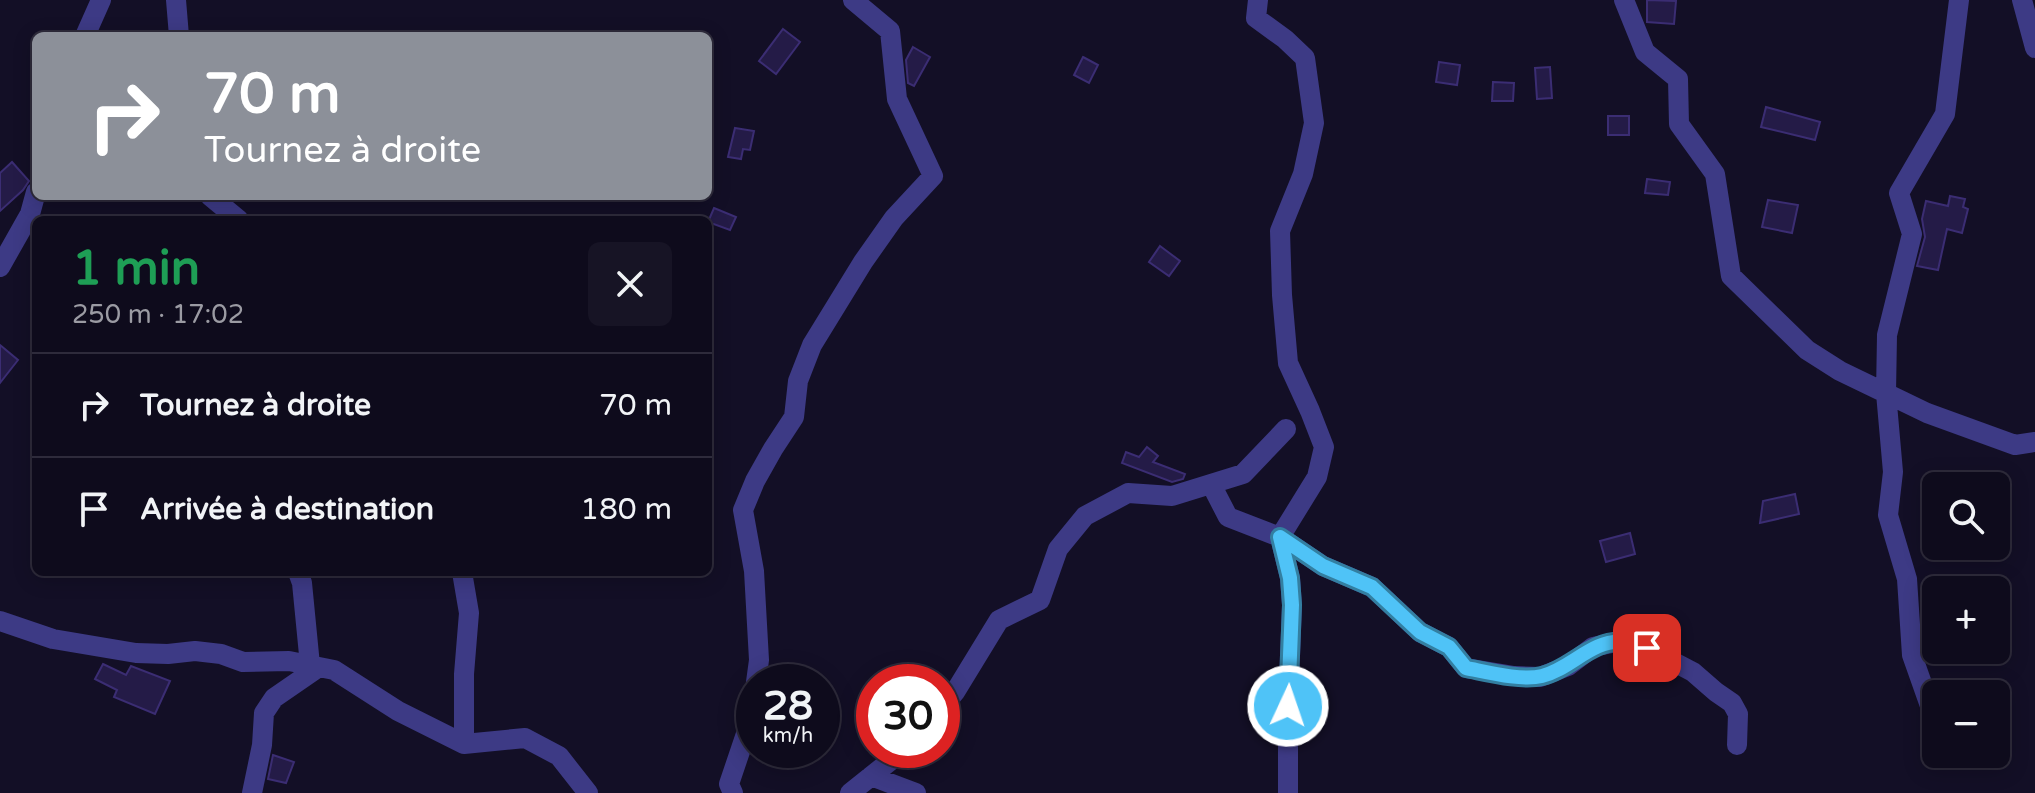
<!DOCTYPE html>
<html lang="fr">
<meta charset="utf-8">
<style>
:root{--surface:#0e0b1c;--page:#171425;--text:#f1f3f6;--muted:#9b9ba3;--line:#2e2b3b}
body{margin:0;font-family:"Varela Round",sans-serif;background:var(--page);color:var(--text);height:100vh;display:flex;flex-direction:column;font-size:30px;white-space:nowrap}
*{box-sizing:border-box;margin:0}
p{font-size:26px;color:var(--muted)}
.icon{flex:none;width:44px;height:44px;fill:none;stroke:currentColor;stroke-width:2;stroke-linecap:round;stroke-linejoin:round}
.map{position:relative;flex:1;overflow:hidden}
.details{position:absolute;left:32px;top:216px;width:680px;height:360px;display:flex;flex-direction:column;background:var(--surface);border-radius:12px;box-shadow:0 4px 20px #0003,0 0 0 2px var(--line)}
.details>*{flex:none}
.top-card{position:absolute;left:32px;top:32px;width:680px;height:168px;border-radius:12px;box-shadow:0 4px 20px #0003,0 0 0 2px var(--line);background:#8c9099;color:#fff;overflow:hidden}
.tools{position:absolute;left:1922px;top:472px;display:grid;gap:16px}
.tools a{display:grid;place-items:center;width:88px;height:88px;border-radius:12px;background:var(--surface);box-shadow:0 4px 20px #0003,0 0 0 2px var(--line);font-size:40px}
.speed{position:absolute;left:736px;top:664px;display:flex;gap:16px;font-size:40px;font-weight:700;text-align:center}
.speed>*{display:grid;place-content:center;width:104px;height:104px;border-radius:50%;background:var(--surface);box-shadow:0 4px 20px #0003,0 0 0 2px var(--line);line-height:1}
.speed small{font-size:20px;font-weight:400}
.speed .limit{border:12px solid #d22;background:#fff;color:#111}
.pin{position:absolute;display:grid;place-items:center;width:68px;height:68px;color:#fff;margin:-34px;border-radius:16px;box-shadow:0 4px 12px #0006}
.me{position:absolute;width:88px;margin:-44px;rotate:3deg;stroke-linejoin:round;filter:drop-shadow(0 0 6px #0008)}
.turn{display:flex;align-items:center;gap:28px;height:168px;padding:0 40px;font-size:36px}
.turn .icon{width:104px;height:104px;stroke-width:2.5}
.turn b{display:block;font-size:56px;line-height:68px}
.round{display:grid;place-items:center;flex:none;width:84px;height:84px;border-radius:12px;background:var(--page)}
.overview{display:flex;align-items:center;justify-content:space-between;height:136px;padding:0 40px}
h1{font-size:48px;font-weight:700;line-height:60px;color:#1e9e55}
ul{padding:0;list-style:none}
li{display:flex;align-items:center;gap:24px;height:104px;padding:0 40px;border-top:2px solid var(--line)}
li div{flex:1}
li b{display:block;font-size:30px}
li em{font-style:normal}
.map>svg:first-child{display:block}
.building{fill:#241b47;stroke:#3b2d73;stroke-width:2}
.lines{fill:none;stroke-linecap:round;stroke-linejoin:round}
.minor{stroke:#3d3a85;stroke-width:20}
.route-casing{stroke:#337fa1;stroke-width:20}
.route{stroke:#4fc3f7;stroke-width:14}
</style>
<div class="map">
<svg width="2035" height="793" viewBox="0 0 2035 793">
<rect width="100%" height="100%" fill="#130f26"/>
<path class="building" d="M1647 0 1676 1 1674 24 1647 22Z
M783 29 800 42 776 74 759 61Z
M913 47 930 57 914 86 908 83 906 60Z
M1083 57 1098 65 1089 83 1074 75Z
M1439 62 1460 65 1457 85 1436 82Z
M1550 67 1552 98 1537 99 1535 68Z
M1493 82 1514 83 1513 101H1492Z
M1766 107 1820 122 1815 140 1761 127Z
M1608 116H1629V135H1608Z
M735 128 754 131 750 150 743 149 741 159 728 157Z
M12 162 29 181 23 190 0 211V173Z
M1647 179 1670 182 1668 195 1645 193Z
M1950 196 1965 199 1963 207 1968 209 1962 233 1947 229 1938 270 1917 266 1925 237 1922 219 1926 201 1948 206Z
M1768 200 1798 205 1792 233 1762 227Z
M714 208 736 217 730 230 708 222Z
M1160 246 1180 261 1169 276 1149 262Z
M0 345 18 360 0 383Z
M1147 447 1158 456 1153 462 1185 474 1183 479 1172 482 1122 463 1126 452 1139 457Z
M1795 494 1799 514 1760 523 1763 501Z
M1630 533 1635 554 1606 562 1600 541Z
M103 664 126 675 131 666 170 681 155 714 114 697 117 690 95 679Z
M273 755 294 762 286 783 268 779Z"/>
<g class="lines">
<path class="minor" d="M176 0 179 36
M1258 0 1256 18 1285 39 1305 58 1314 123 1303 174 1280 231 1282 295 1288 363 1310 411 1324 447 1317 477 1280 537 1290 578 1292 605 1288 706V793
M1624 0 1645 52 1678 79 1679 124 1715 174 1731 276 1807 350 1840 371 1927 413 2015 445 2035 442
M2022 0 2035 48
M85 36 101 0
M210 196 239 220
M0 267 30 214 36 192
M1211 484 1228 517 1280 537 1323 566 1372 587 1420 632 1449 647 1466 668 1514 676 1540 677 1568 666 1593 647 1621 641 1647 648 1693 672 1716 692 1732 703 1738 714 1737 745
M298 572 302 583 310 665
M462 572 469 613 464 674V744
M0 621 53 639 136 653 168 654 195 651 221 654 243 662 289 661 334 670 398 711 464 744 525 738 559 756 588 793
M756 682 759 660 754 571 743 510 755 481 773 449 794 417 798 381 812 345 863 262 894 218 933 176 897 99 890 31 853 0
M942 708 955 692 999 620 1040 600 1058 549 1085 516 1128 493 1172 496 1243 474 1286 429
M1936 723 1912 655 1907 579 1888 515 1893 472 1886 393 1887 335 1912 234 1899 193 1945 114 1959 0
M871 776 916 793
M252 793 262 745 264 713 274 698 319 667
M733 793 729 784 751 719 754 697
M850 793 904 750"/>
</g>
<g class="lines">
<g class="route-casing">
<path id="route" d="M1288 706 1292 605 1290 578 1280 537 1323 566 1372 587 1420 632 1449 647 1466 668C1487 672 1521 681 1542 676 1571 669 1592 639 1623 642 1631 642 1640 646 1647 648"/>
</g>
<use href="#route" class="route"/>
</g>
</svg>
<div class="tools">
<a><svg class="icon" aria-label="search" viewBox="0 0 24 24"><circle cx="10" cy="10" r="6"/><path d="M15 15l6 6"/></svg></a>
<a>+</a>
<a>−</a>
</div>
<div class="speed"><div>28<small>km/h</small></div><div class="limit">30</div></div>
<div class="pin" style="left:1647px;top:648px;background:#d93025"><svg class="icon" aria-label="arrive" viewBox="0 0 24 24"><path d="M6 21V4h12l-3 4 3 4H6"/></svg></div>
<svg class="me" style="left:1288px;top:706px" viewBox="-20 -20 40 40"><circle r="17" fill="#4fc3f7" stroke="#fff" stroke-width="3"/><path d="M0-11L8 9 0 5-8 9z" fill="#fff"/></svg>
<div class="top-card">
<div class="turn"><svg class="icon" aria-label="right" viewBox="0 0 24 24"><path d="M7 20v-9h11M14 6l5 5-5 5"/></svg><div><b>70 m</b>Tournez à droite</div></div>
</div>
<section class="details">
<div class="overview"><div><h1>1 min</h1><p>250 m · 17:02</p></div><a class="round"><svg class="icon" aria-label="close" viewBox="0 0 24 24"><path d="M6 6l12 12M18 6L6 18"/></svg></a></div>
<ul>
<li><svg class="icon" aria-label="right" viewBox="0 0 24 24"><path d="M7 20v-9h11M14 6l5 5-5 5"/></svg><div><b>Tournez à droite</b></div><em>70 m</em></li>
<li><svg class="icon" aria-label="arrive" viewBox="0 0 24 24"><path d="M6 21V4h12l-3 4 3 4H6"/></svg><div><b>Arrivée à destination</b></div><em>180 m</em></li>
</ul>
</section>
</div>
